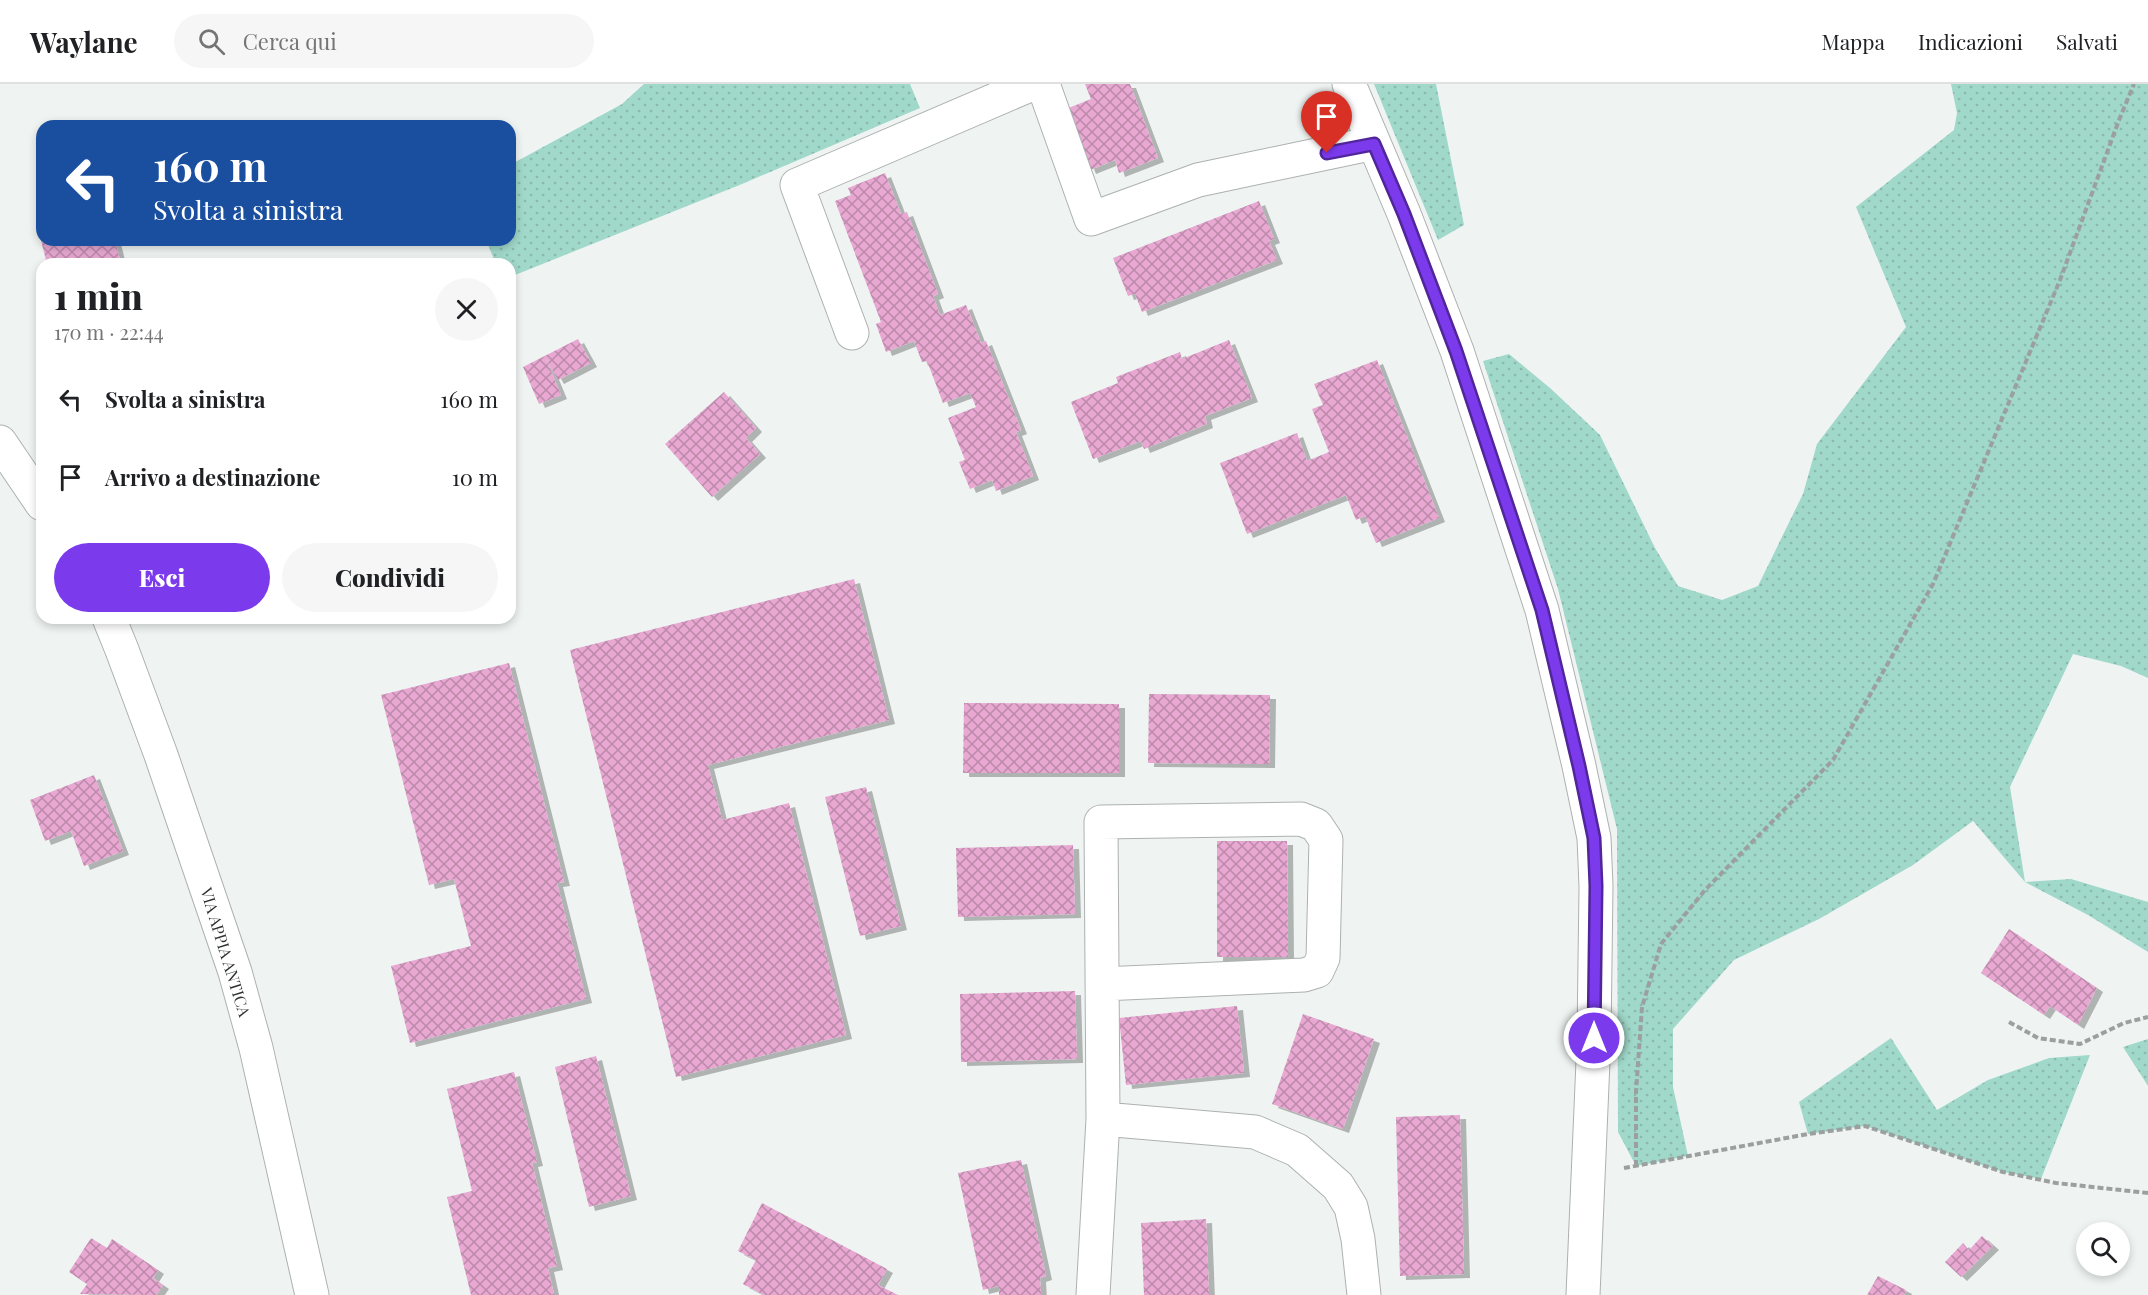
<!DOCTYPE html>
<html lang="it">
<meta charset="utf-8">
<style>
:root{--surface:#fff;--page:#f6f6f6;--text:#202124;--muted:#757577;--line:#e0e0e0;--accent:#7c3aed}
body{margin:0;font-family:"Playfair Display",serif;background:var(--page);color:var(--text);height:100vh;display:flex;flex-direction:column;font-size:22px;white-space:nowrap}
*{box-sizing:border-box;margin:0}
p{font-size:20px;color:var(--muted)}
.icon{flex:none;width:33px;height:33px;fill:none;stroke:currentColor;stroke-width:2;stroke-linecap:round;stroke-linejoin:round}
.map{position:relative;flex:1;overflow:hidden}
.sheet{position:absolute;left:36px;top:174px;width:480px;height:366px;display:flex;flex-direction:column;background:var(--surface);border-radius:18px;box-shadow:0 3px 9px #0003}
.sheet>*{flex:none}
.banner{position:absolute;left:36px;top:36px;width:480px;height:126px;border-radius:18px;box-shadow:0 3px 9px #0003;background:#1a4fa0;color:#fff;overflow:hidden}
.buttons{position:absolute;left:2076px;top:1138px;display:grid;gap:12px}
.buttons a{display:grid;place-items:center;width:54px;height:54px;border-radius:50%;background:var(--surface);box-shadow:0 3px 9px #0003;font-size:30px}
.pin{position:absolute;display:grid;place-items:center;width:51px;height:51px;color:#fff;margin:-62px -26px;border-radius:50% 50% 50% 0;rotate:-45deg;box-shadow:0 0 6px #0007}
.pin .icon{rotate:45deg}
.me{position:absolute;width:66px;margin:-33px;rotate:0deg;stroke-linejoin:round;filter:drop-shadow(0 0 4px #0008)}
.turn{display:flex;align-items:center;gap:21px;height:126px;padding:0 18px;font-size:27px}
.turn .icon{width:78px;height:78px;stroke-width:2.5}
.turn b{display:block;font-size:42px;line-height:51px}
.round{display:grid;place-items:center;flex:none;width:63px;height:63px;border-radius:32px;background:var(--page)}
.headline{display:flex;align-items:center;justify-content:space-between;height:102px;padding:0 18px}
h1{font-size:36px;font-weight:800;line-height:45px}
.cta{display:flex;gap:12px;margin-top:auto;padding:12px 18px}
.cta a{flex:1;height:69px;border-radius:36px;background:var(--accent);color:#fff;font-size:24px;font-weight:800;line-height:69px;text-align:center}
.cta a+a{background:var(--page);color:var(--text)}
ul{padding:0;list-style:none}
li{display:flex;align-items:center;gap:18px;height:78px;padding:0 18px}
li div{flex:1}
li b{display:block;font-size:22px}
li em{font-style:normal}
header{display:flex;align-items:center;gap:36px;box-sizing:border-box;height:84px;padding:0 30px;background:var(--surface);border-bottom:2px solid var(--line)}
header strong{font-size:28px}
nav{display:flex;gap:33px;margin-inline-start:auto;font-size:21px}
.search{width:420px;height:54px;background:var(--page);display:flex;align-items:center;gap:15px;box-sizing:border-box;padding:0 21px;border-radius:33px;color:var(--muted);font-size:22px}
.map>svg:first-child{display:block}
.grass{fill:url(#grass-dots)}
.building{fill:url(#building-cross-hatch);filter:url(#shadow)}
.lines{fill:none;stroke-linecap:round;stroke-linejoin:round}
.minor-casing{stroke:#acb1b0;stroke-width:35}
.path{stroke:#9b9f9e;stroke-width:4;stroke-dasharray:6 3;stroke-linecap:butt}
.minor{stroke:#fff;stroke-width:33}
.route-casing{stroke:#51269a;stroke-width:15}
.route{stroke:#7c3aed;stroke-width:10}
.labels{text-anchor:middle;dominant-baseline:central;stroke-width:5;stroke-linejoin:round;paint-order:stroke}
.street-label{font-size:16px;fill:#2d302f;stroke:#fff}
</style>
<header>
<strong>Waylane</strong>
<div class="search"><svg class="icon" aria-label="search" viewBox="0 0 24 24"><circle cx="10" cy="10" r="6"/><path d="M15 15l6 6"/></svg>Cerca qui</div>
<nav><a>Mappa</a><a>Indicazioni</a><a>Salvati</a></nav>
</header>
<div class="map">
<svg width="2148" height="1211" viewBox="0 0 2148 1211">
<defs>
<pattern id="grass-dots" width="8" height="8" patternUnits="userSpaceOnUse" patternTransform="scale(1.5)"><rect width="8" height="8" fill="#a0d8c9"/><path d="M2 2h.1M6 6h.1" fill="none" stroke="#8abaad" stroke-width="1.8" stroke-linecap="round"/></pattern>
<pattern id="building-cross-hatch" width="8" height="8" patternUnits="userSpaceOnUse" patternTransform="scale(1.5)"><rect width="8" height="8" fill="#e8a8d2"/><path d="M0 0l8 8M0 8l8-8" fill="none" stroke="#bc89ab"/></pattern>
<filter id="shadow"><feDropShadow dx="6" dy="4" stdDeviation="0" flood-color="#0004"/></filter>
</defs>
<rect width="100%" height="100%" fill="#eff4f3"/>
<path class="grass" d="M644 0H910L920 24 742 100 510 193V180H496L486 156H510V81L622 20Z
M1374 0H1436L1464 141 1438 156Z
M1951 0H2148V594L2121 582 2073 570 2010 703 2025 798 2071 795 2148 818V868L2088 831 2025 798 1973 737 1913 781 1819 835 1734 876 1673 945V1003L1688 1072 1636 1082 1618 1048 1617 745 1558 505 1483 277 1509 270 1550 304 1600 351 1655 464 1678 502 1722 516 1758 502 1803 410 1817 360 1906 243 1856 123 1954 46 1957 29Z
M1891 954 1937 1026 1988 996 2049 974 2090 971 2041 1095 2003 1088 1865 1042 1808 1050 1799 1018Z
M2148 955V1002L2123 963Z"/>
<path class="building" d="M1085 0H1130L1158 74 1119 89 1115 76 1090 86 1066 25 1091 15Z
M885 89 901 130 907 128 938 210 933 212 940 231 966 221 981 259 986 257 1021 346 1016 348 1033 392 996 407 992 396 970 405 959 378 965 376 948 334 976 323 970 309 943 319 927 277 922 278 914 257 886 268 876 240 881 238 835 117 851 111 848 104Z
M1259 117 1274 155 1269 157 1277 176 1142 228 1135 210 1128 212 1113 174Z
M42 144V156H68L70 162 95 156H115L121 180H47L38 145Z
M578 255 591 279 558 296 546 275 561 311 539 320 523 283Z
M1229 256 1252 314 1205 332 1207 340 1144 365 1141 357 1093 375 1071 318 1118 299 1116 293 1180 268 1182 275Z
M1377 276 1439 434 1376 459 1365 432 1356 436 1346 411 1247 450 1220 379 1297 349 1307 377 1329 368 1312 325 1323 321 1314 300Z
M724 308 756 344 746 354 760 370 712 413 665 360Z
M854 495 889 636 708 681 722 736 789 719 846 951 676 993 570 566Z
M509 579 564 798 557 799 586 915 410 959 391 882 471 862 454 795 429 801 381 611Z
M1149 610 1270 611 1269 680 1148 679Z
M964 619 1119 620V689H963Z
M94 691 123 767 84 782 71 747 45 757 30 716Z
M866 703 901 842 860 852 825 713Z
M1217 757H1287L1288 873H1217Z
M1073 761 1075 830 958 833 956 764Z
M2009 845 2097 904 2078 941 2050 922 2044 931 1981 889Z
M1075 907 1077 975 961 978 960 910Z
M1237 922 1244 989 1126 1001 1119 934Z
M1303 930 1374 955 1343 1045 1272 1020Z
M596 972 631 1112 589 1123 555 983Z
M514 988 537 1078 532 1079 557 1182 548 1184 554 1211H471L447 1113 472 1107 447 1005Z
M1460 1031 1464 1190 1400 1192 1396 1033Z
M1021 1076 1046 1192 1040 1194 1041 1211H999V1202L983 1206 958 1089Z
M762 1119 887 1185 878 1201 898 1211H764L743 1200 756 1176 738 1167Z
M1206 1135 1209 1211H1144L1141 1139Z
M1982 1152 1993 1162 1961 1193 1945 1178 1963 1159 1969 1166Z
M91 1154 107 1164 112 1155 158 1186 153 1194 163 1201 156 1211 80 1210 87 1200 69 1188Z
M1878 1192 1906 1206 1904 1211H1867Z"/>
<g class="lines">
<g class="minor-casing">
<path id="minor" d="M1043 0 1091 135 1198 96 1374 59
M1349 0 1404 130 1457 267 1542 526 1579 682 1594 754 1596 802 1594 954 1583 1211
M852 249 797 101 1032 0
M0 358 42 420
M109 534 122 566 161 671 235 888 256 964 312 1211
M1103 1035 1255 1048 1297 1066 1338 1102 1351 1123 1358 1155 1364 1211
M1093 1211 1103 1035 1101 738 1301 735 1316 741 1326 756 1323 874 1317 887 1304 891 1102 900"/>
</g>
<path class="path" d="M2009 938 2038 954 2080 960 2124 939 2148 933
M1636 1082V1008L1642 923 1661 860 1705 806 1833 676 1933 500 2060 196 2119 36 2134 0
M1624 1084 1808 1050 1865 1042 2003 1088 2056 1099 2148 1109"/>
<use href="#minor" class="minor"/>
</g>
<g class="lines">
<g class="route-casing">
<path id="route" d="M1327 69 1374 60 1404 130 1456 267 1542 526 1579 682 1594 754 1596 802 1594 954"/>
</g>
<use href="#route" class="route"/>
</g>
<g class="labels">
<g class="street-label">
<text transform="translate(226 868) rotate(73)">VIA APPIA ANTICA</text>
</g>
</g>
</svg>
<div class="buttons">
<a><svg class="icon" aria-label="search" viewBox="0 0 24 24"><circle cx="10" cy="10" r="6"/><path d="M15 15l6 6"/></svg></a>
</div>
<div class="pin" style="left:1327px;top:69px;background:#d93025"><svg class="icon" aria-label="arrive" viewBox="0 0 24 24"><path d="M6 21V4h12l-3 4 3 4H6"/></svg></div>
<svg class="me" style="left:1594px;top:954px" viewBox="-20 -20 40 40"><circle r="17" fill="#7c3aed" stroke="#fff" stroke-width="3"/><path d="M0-11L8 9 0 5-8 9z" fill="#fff"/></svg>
<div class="banner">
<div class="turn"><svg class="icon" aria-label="left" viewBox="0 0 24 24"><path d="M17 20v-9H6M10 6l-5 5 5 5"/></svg><div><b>160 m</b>Svolta a sinistra</div></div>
</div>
<section class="sheet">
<div class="headline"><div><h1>1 min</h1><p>170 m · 22:44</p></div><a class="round"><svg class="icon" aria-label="close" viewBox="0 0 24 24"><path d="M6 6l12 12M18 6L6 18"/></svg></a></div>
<ul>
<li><svg class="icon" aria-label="left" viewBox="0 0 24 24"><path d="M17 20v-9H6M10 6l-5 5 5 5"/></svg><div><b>Svolta a sinistra</b></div><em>160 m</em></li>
<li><svg class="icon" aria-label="arrive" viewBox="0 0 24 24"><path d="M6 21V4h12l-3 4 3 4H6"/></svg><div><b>Arrivo a destinazione</b></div><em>10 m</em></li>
</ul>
<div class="cta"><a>Esci</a><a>Condividi</a></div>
</section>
</div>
